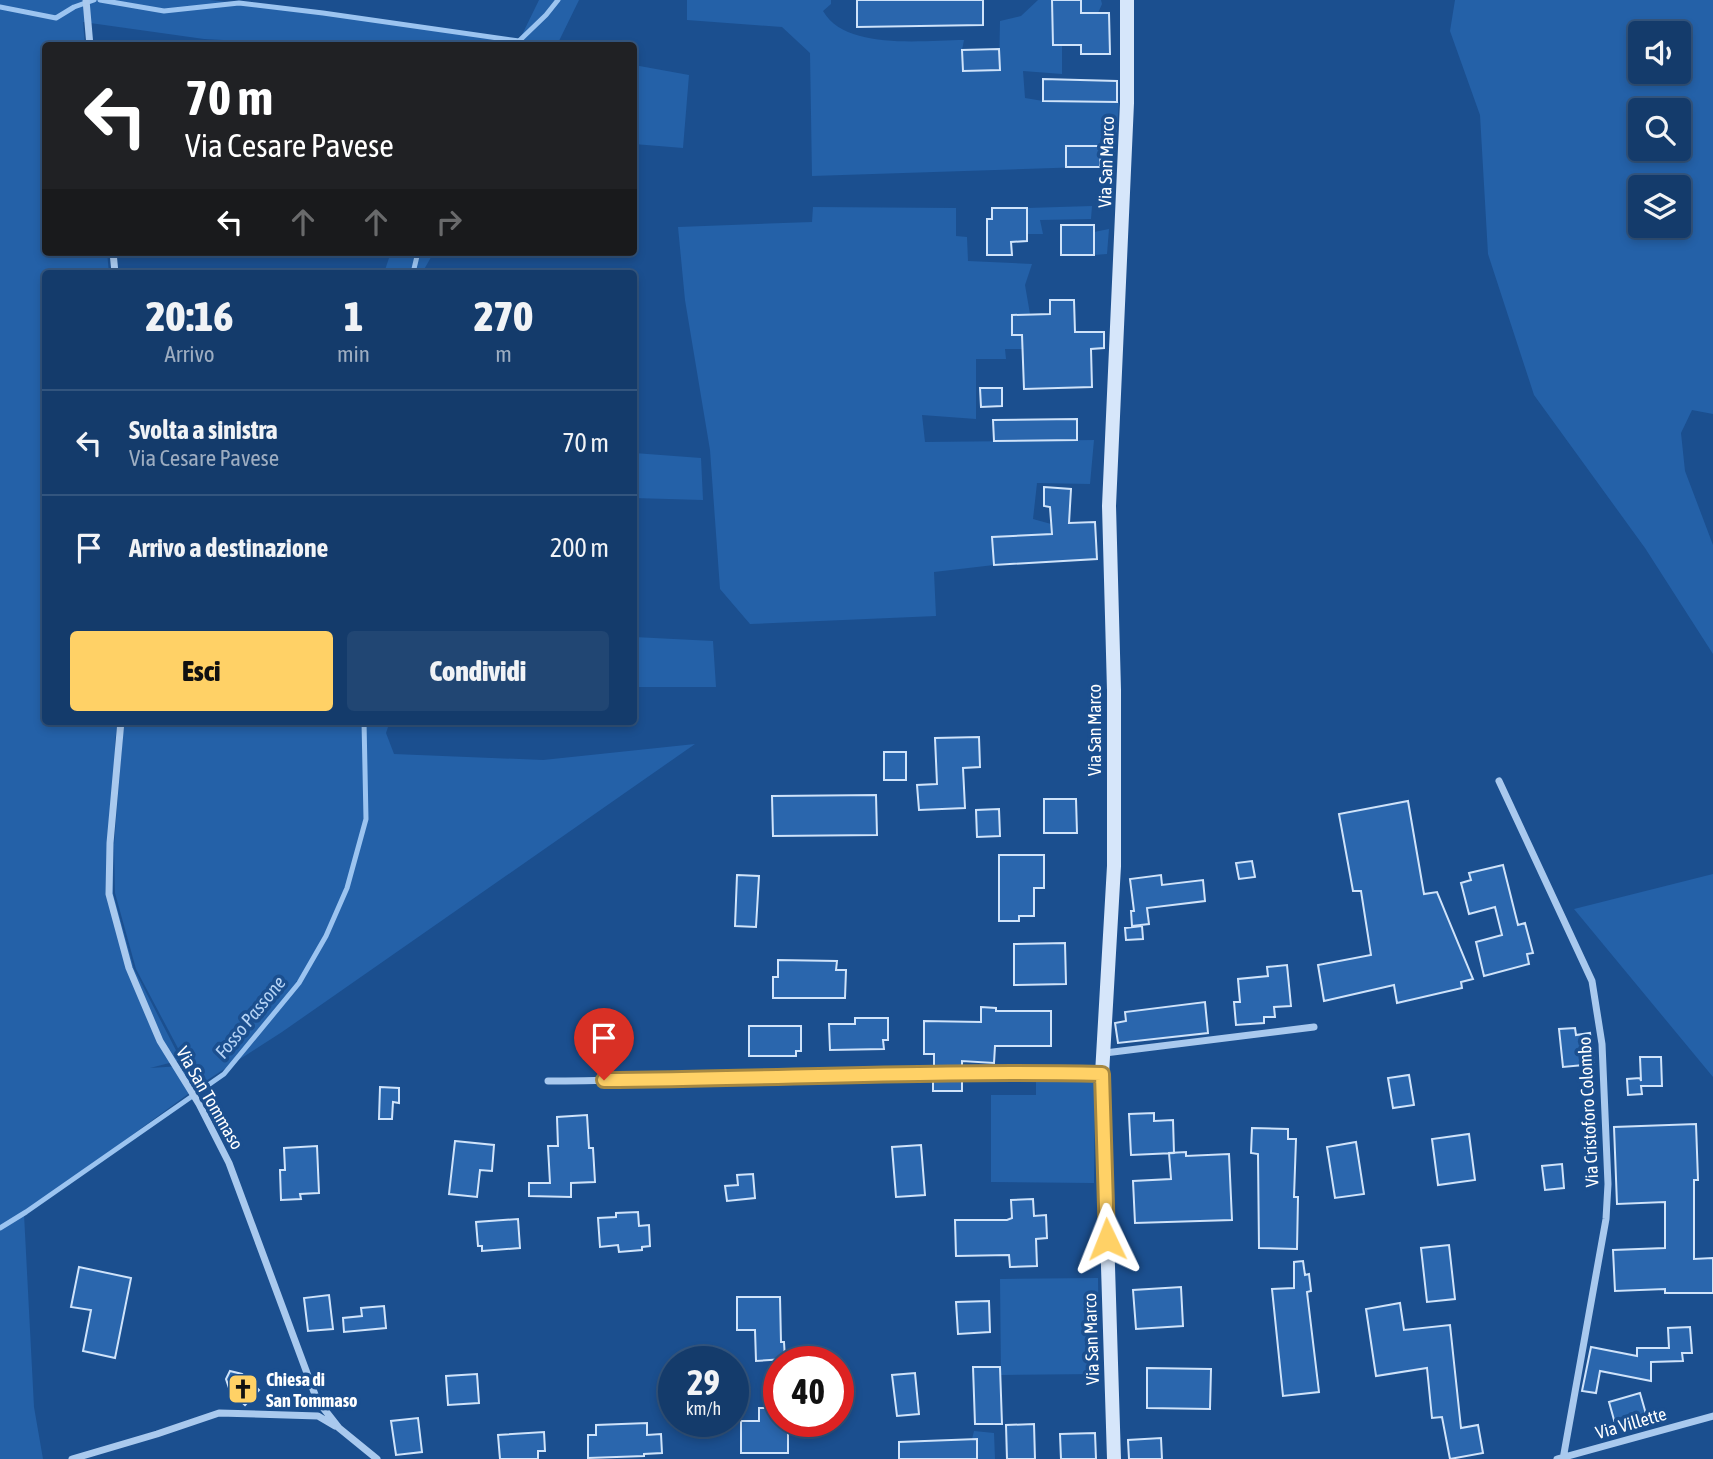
<!DOCTYPE html>
<html lang="it">
<style>
:root{--surface:#143b6b;--page:#214673;--text:#f1f3f6;--muted:#9dadc1;--line:#33557e;--accent:#ffd166}
body{margin:0;font-family:"Asap Condensed",sans-serif;background:var(--page);color:var(--text);height:100vh;display:flex;flex-direction:column;font-size:26px;white-space:nowrap}
*{box-sizing:border-box;margin:0}
p{font-size:23px;color:var(--muted)}
.icon{flex:none;width:38px;height:38px;fill:none;stroke:currentColor;stroke-width:2;stroke-linecap:round;stroke-linejoin:round}
.map{position:relative;flex:1;overflow:hidden}
.panel{position:absolute;left:42px;top:270px;width:595px;height:455px;display:flex;flex-direction:column;background:var(--surface);border-radius:7px;box-shadow:0 4px 10px #0003,0 0 0 2px var(--line)}
.panel>*{flex:none}
.banner{position:absolute;left:42px;top:42px;width:595px;height:214px;border-radius:7px;box-shadow:0 4px 10px #0003,0 0 0 2px var(--line);background:#202124;color:#fff;overflow:hidden}
.fabs{position:absolute;left:1628px;top:21px;display:grid;gap:14px}
.fabs a{display:grid;place-items:center;width:63px;height:63px;border-radius:7px;background:var(--surface);box-shadow:0 4px 10px #0003,0 0 0 2px var(--line);font-size:35px}
.speed{position:absolute;left:658px;top:1346px;display:flex;gap:14px;font-size:35px;font-weight:700;text-align:center}
.speed>*{display:grid;place-content:center;width:91px;height:91px;border-radius:50%;background:var(--surface);box-shadow:0 4px 10px #0003,0 0 0 2px var(--line);line-height:1}
.speed small{font-size:18px;font-weight:400}
.speed .limit{border:10px solid #d22;background:#fff;color:#111}
.pin{position:absolute;display:grid;place-items:center;width:60px;height:60px;color:#fff;margin:-72px -30px;border-radius:50% 50% 50% 0;rotate:-45deg;box-shadow:0 0 7px #0007}
.pin .icon{rotate:45deg}
.me{position:absolute;width:77px;margin:-38px;rotate:358deg;stroke-linejoin:round;filter:drop-shadow(0 0 5px #0008)}
.turn{display:flex;align-items:center;gap:24px;height:147px;padding:0 28px;font-size:32px}
.turn .icon{width:91px;height:91px;stroke-width:2.5}
.turn b{display:block;font-size:49px;line-height:60px}
.lanes{display:flex;align-items:center;height:66px;padding:0 28px;background:#0003;justify-content:center;gap:35px;direction:ltr}
.lanes .off{opacity:.35}
.eta{display:flex;justify-content:space-evenly;align-items:center;height:119px;text-align:center}
.eta b{font-size:42px;font-weight:800;line-height:49px}
.button{display:flex;gap:14px;margin-top:auto;padding:14px 28px}
.button a{flex:1;height:80px;border-radius:7px;background:var(--accent);color:#111;font-size:28px;font-weight:800;line-height:80px;text-align:center}
.button a+a{background:var(--page);color:var(--text)}
ul{padding:0;list-style:none}
li{display:flex;align-items:center;gap:21px;height:105px;padding:0 28px;border-top:2px solid var(--line)}
li div{flex:1}
li b{display:block;font-size:26px}
li em{font-style:normal}
.map>svg:first-child{display:block}
.green{fill:#2461a8;fill-rule:evenodd}
.lines{fill:none;stroke-linecap:round;stroke-linejoin:round}
.stream{stroke:#9cc4f0;stroke-width:5}
.building{fill:#2a66ad;stroke:#cfe3fa;stroke-width:2}
.street{stroke:#a9c9ee;stroke-width:7}
.secondary{stroke:#d6e6fa;stroke-width:14}
.route-casing{stroke:#a68842;stroke-width:18}
.route{stroke:#ffd166;stroke-width:12}
.labels{text-anchor:middle;dominant-baseline:central;stroke-width:7;stroke-linejoin:round;paint-order:stroke}
.street-label{font-size:18px;fill:#fff;stroke:#1b4f8f}
.poi-label{font-size:18px;font-weight:bold;fill:#fff;stroke:#1b4f8f;text-anchor:start}
.water-label{font-size:19px;font-style:italic;fill:#b5d3f5;stroke:#1b4f8f}
</style>
<div class="map">
<svg width="1713" height="1459" viewBox="0 0 1713 1459">
<rect width="100%" height="100%" fill="#1b4f8f"/>
<path class="green" d="M0 0H210L323 13 519 41 539 0H579L557 45H314L204 39 83 22 85 45 46 46V252H107L109 273H46V721H118L115 741 113 893 134 969 181 1060 150 1068 181 1066 195 1089 24 1214 34 1407 43 1459H0Z
M687 0H831V4L823 11C846 51 924 40 964 40L962 50 963 71 999 70 1000 21 1021 16 1038 0H1101L1102 4 1098 13 1053 14V45H1062V74L1023 71 1025 98 1043 101 1119 102 1114 166 812 176 810 53 782 27 687 20Z
M1455 0H1713V414L1692 410 1681 433 1685 471 1713 545V654L1645 548 1534 395 1488 254 1480 115 1450 31ZM1640 33H1678V72H1640ZM1640 110H1678V149H1640ZM1640 187H1678V226H1640Z
M634 65 689 75 683 148 634 144Z
M1092 206 1091 219 1040 220 1043 234H1027V208Z
M813 207 956 208V236L967 237 968 261 1032 264 1025 285 1030 314 1012 315V334H1053V349H1005L1006 359H976V419L922 415 925 442 1094 440 1090 484 1037 483 1033 519 1051 524 1052 534 994 565 934 572 936 616 750 624 720 589 710 450 685 300 678 227 812 222Z
M1109 229 1107 254 1094 255V232Z
M391 252H434L422 273H384Z
M634 453 701 458 703 500 634 498Z
M634 637 713 641 716 687H634Z
M124 721H390L386 733 394 754 543 760 695 744 282 1032 198 1086 136 969 115 893 114 845Z
M1713 874V1077L1574 909Z
M1036 1076 1095 1077 1094 1183 991 1182V1095H1036Z
M1098 1278 1099 1374 1001 1375 1000 1279Z
M974 1431 994 1433 995 1459H977V1440L972 1439Z"/>
<g class="lines">
<path class="stream" d="M100 0 164 11 239 3 323 13 519 41
M0 7 56 18 74 7 94 0
M518 46 519 41 546 15 558 0
M413 273 418 252
M0 1228 26 1212 224 1074 299 983 326 936 347 888 366 819 364 721"/>
</g>
<path class="building" d="M857 0H983V25L857 27Z
M1052 0H1081V13H1109L1110 54H1081V45H1053Z
M999 49 1000 70 963 71 962 50Z
M1043 79 1117 81V102L1043 101Z
M1066 146H1101L1100 167H1066Z
M992 208H1027V241L1011 242 1012 255H987V219H992Z
M1061 225H1094V255H1061Z
M1050 300H1074L1075 332H1104V348L1091 349 1092 387 1024 389 1022 335H1012V315L1050 314Z
M980 388H1002V406L981 407Z
M1077 419V440L994 441 993 420Z
M1044 487 1071 489 1069 523 1095 522 1097 559 994 565 992 537 1052 534 1050 507 1044 506Z
M979 737 980 767 963 768 965 808 919 810 917 785 937 784 935 738Z
M884 752H906V780H884Z
M876 795 877 835 773 836 772 796Z
M1044 799H1076L1077 833H1044Z
M1408 801 1424 894 1437 892 1473 979 1461 982 1462 988 1397 1003 1394 985 1324 1001 1318 965 1371 955 1361 891H1353L1339 814Z
M999 809 1000 836 977 837 976 810Z
M999 855H1044V888H1034V916H1019V921H999Z
M1252 861 1255 877 1239 879 1236 863Z
M1503 865 1518 925 1525 923 1533 953 1527 954 1529 964 1484 976 1476 942 1502 935 1495 907 1469 914 1461 883 1471 880 1469 873Z
M737 875 759 876 756 927 735 926Z
M1161 875 1162 885 1203 880 1205 901 1147 908 1149 924 1132 926 1131 911H1134L1130 879Z
M1142 926 1143 939 1126 940 1125 928Z
M1065 943 1066 984 1014 985V944Z
M778 960 837 961 836 970H846L845 998H773V977H778Z
M1287 965 1291 1006 1274 1007 1275 1017H1264V1023L1236 1025 1234 1002H1240L1238 979 1268 976 1267 967Z
M1205 1002 1208 1033 1118 1043 1115 1023 1126 1021 1125 1012Z
M981 1007 996 1008V1011H1051V1046H995L994 1063 962 1061V1067L934 1068V1054H924V1021L981 1022Z
M855 1018H888V1040H883L884 1049 830 1050 829 1024H855Z
M749 1026H801V1051H796V1056H749Z
M1575 1028 1576 1035 1590 1033 1594 1064 1563 1067 1559 1029Z
M1640 1057H1661L1662 1086H1641L1642 1094 1628 1095 1627 1079 1640 1078 1641 1081Z
M1409 1075 1414 1105 1393 1108 1388 1078Z
M933 1080H962V1091H933Z
M380 1087 399 1088V1103L393 1102 392 1119H379Z
M1154 1113V1121L1173 1120 1174 1153 1131 1155 1129 1114Z
M587 1115 589 1148H593L595 1182 571 1183V1197L529 1196V1183H550L548 1146H558L557 1117Z
M1696 1124 1698 1180H1694V1259L1713 1258V1293H1665V1289L1615 1291 1613 1250 1665 1248V1202L1617 1204 1614 1127Z
M1252 1128 1288 1129V1139H1296L1294 1197H1298L1297 1249 1259 1248 1258 1154 1251 1153Z
M1469 1134 1475 1180 1438 1185 1432 1139Z
M455 1141 494 1145 492 1171 480 1170 477 1197 449 1194Z
M1356 1142 1364 1194 1335 1198 1327 1147Z
M921 1145 925 1195 896 1197 892 1147Z
M317 1146 319 1193 300 1194 301 1199 281 1200 280 1170H285L284 1148Z
M1186 1152V1156L1229 1154 1232 1220 1135 1223 1133 1181 1171 1179 1169 1153Z
M1562 1164 1564 1188 1545 1190 1542 1166Z
M753 1174 755 1198 727 1201 725 1186 738 1185 737 1175Z
M1033 1199 1034 1216 1046 1215 1047 1238 1036 1239 1037 1266 1010 1267 1009 1255 956 1256 955 1220H1007L1012 1218 1011 1200Z
M638 1212 639 1226 649 1225 650 1246 642 1247V1250L619 1252 618 1245 600 1247 598 1218 616 1217V1213Z
M518 1219 520 1248 482 1251V1246H478L476 1222Z
M1449 1245 1455 1299 1427 1302 1421 1248Z
M1303 1261 1305 1275 1309 1274 1311 1291 1307 1292 1319 1392 1283 1396 1272 1289 1294 1288V1262Z
M79 1267 131 1278 115 1358 83 1351 91 1310 71 1307Z
M1181 1287 1183 1326 1136 1329 1133 1290Z
M329 1295 333 1329 308 1331 304 1298Z
M737 1297H780L781 1342H784L785 1359 756 1361 755 1330H737Z
M989 1301 990 1332 958 1334 956 1302Z
M1400 1303 1404 1330 1450 1325 1461 1428 1478 1425 1483 1453 1450 1459 1442 1417 1432 1418 1427 1368 1376 1376 1366 1309Z
M384 1306 386 1328 344 1332 343 1318 362 1316 361 1308Z
M1690 1327 1692 1353H1682L1683 1361 1651 1362V1381L1600 1371 1596 1393 1582 1391 1591 1347 1637 1356V1348H1669L1668 1328Z
M973 1367H1000L1002 1424H975Z
M1147 1368 1211 1369 1210 1409 1147 1408Z
M230 1371 242 1374 259 1390 245 1405 230 1391 226 1379Z
M915 1373 919 1414 897 1416 892 1375Z
M477 1374 479 1403 448 1405 446 1376Z
M1640 1393 1648 1421 1641 1423 1642 1426 1622 1430 1621 1426 1616 1427 1609 1402Z
M759 1408H779V1421H788V1453H741V1421H759Z
M418 1418 422 1452 396 1455 391 1421Z
M647 1423V1435L661 1434 662 1453 644 1454V1456L588 1458V1435H596V1425Z
M1034 1424 1035 1459H1007L1006 1425Z
M544 1432 545 1451H538V1459H500L498 1435Z
M1095 1433 1096 1459H1061L1060 1434Z
M1161 1438 1162 1459H1129L1128 1440Z
M977 1439V1459H899V1442Z"/>
<g class="lines">
<path class="street" d="M86 0 90 46
M113 252 115 273
M121 721 110 843 109 894 129 968 160 1041 199 1104 229 1163 317 1400 339 1428 377 1459
M1499 781 1592 981 1602 1044 1608 1184 1606 1219 1563 1459
M1105 1053 1314 1027
M548 1081C733 1079 918 1071 1102 1074
M72 1459 157 1434 219 1413 318 1416 335 1426
M1557 1459 1713 1416"/>
<path class="secondary" d="M1114 1459 1102 1074 1114 866V690L1109 506 1127 103V0"/>
</g>
<g class="lines">
<g class="route-casing">
<path id="route" d="M604 1080C770 1079 936 1070 1102 1074L1107 1239"/>
</g>
<use href="#route" class="route"/>
</g>
<defs>
<g id="church-square" transform="scale(1.575)"><rect x="-9" y="-9" width="18" height="18" rx="4" fill="#ffd166" stroke="#1b4f8f"/><path d="M-1.2-6h2.4v3.5h3.3v2.4h-3.3V6h-2.4V-.1h-3.3v-2.4h3.3Z" fill="#111"/></g>
</defs>
<g fill-rule="evenodd">
<use href="#church-square" x="243" y="1389"/>
</g>
<g class="labels">
<g class="street-label">
<text transform="translate(1106 162) rotate(-88)">Via San Marco</text>
<text transform="translate(1094 730) rotate(-90)">Via San Marco</text>
<text transform="translate(210 1098) rotate(60)">Via San Tommaso</text>
<text transform="translate(1588 1112) rotate(-93)">Via Cristoforo Colombo</text>
<text transform="translate(1091 1339) rotate(-92)">Via San Marco</text>
<text transform="translate(1631 1423) rotate(-16)">Via Villette</text>
</g>
<g class="poi-label">
<text x="266" y="1379">Chiesa di<tspan x="266" dy="21">San Tommaso</tspan></text>
</g>
<g class="water-label">
<text transform="translate(250 1017) rotate(-51)">Fosso Passone</text>
</g>
</g>
</svg>
<div class="fabs">
<a><svg class="icon" aria-label="sound" viewBox="0 0 24 24"><path d="M4 9h4l5-4v14l-5-4H4zM17 9q2 3 0 6"/></svg></a>
<a><svg class="icon" aria-label="search" viewBox="0 0 24 24"><circle cx="10" cy="10" r="6"/><path d="M15 15l6 6"/></svg></a>
<a><svg class="icon" aria-label="layers" viewBox="0 0 24 24"><path d="M12 4l9 5-9 5-9-5zM3 14l9 5 9-5"/></svg></a>
</div>
<div class="speed"><div>29<small>km/h</small></div><div class="limit">40</div></div>
<div class="pin" style="left:604px;top:1080px;background:#d93025"><svg class="icon" aria-label="arrive" viewBox="0 0 24 24"><path d="M6 21V4h12l-3 4 3 4H6"/></svg></div>
<svg class="me" style="left:1107px;top:1239px" viewBox="-20 -20 40 40"><path d="M0-17L14 15 0 8-14 15z" fill="#ffd166" stroke="#fff" stroke-width="4"/></svg>
<div class="banner">
<div class="turn"><svg class="icon" aria-label="left" viewBox="0 0 24 24"><path d="M17 20v-9H6M10 6l-5 5 5 5"/></svg><div><b>70 m</b>Via Cesare Pavese</div></div>
<div class="lanes"><svg class="icon" aria-label="left" viewBox="0 0 24 24"><path d="M17 20v-9H6M10 6l-5 5 5 5"/></svg><svg class="icon off" aria-label="ahead" viewBox="0 0 24 24"><path d="M12 20V5M6 11l6-6 6 6"/></svg><svg class="icon off" aria-label="ahead" viewBox="0 0 24 24"><path d="M12 20V5M6 11l6-6 6 6"/></svg><svg class="icon off" aria-label="right" viewBox="0 0 24 24"><path d="M7 20v-9h11M14 6l5 5-5 5"/></svg></div>
</div>
<section class="panel">
<div class="eta">
<div><b>20:16</b><p>Arrivo</p></div>
<div><b>1</b><p>min</p></div>
<div><b>270</b><p>m</p></div>
</div>
<ul>
<li><svg class="icon" aria-label="left" viewBox="0 0 24 24"><path d="M17 20v-9H6M10 6l-5 5 5 5"/></svg><div><b>Svolta a sinistra</b><p>Via Cesare Pavese</p></div><em>70 m</em></li>
<li><svg class="icon" aria-label="arrive" viewBox="0 0 24 24"><path d="M6 21V4h12l-3 4 3 4H6"/></svg><div><b>Arrivo a destinazione</b></div><em>200 m</em></li>
</ul>
<div class="button"><a>Esci</a><a>Condividi</a></div>
</section>
</div>
